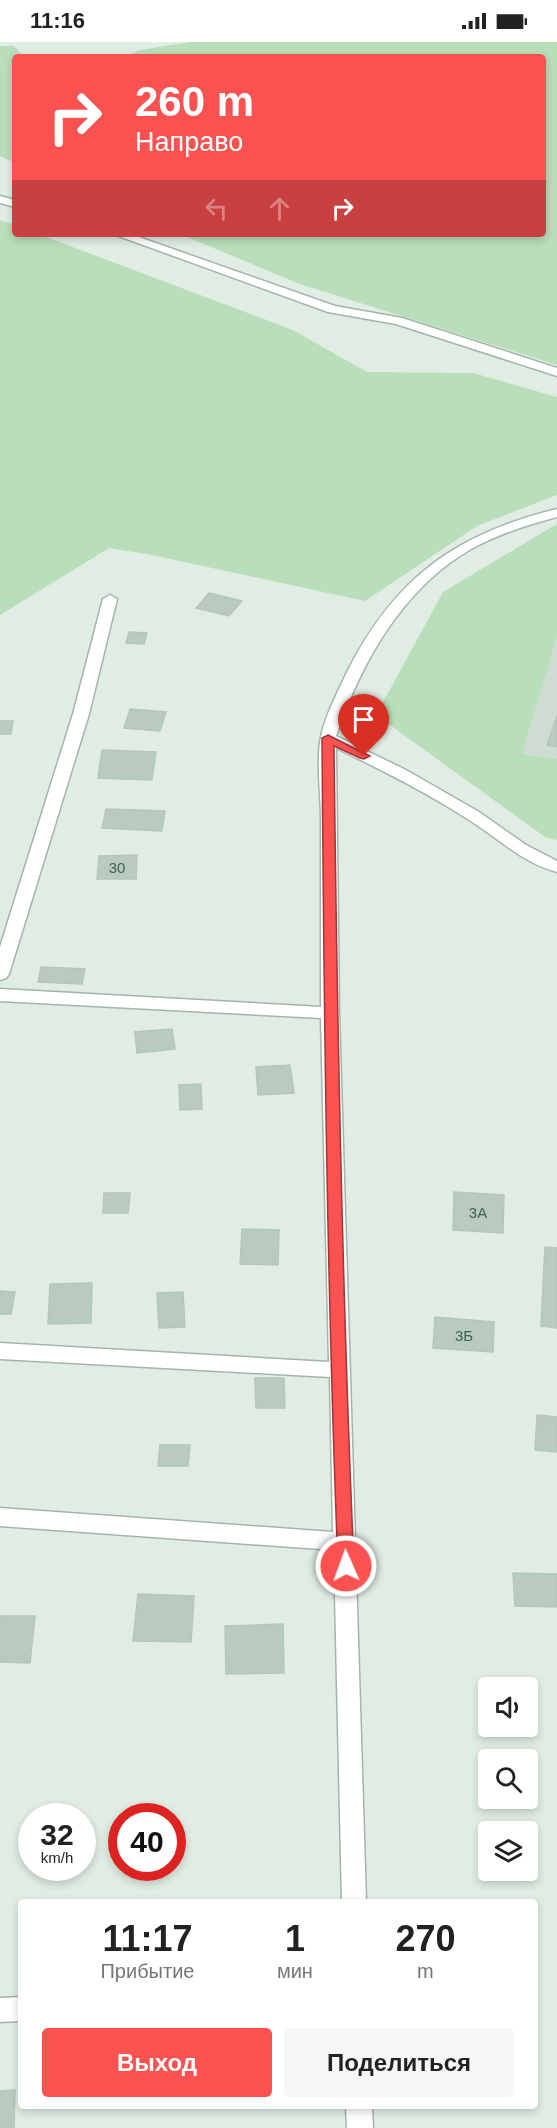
<!DOCTYPE html>
<html lang="ru">
<meta charset="utf-8">
<style>
:root{--surface:#fff;--page:#f6f6f6;--text:#222;--muted:#767676;--accent:#fa5151}
body{margin:0;font-family:Arial,sans-serif;background:var(--page);color:var(--text);height:100vh;display:flex;flex-direction:column;font-size:22px;white-space:nowrap}
*{box-sizing:border-box;margin:0}
p{font-size:20px;color:var(--muted)}
.icon{flex:none;width:33px;height:33px;fill:none;stroke:currentColor;stroke-width:2;stroke-linecap:round;stroke-linejoin:round}
.map{position:relative;flex:1;overflow:hidden}
.drawer{position:absolute;left:18px;top:1857px;width:520px;height:210px;display:flex;flex-direction:column;background:var(--surface);border-radius:6px;box-shadow:0 3px 9px #0003}
.drawer>*{flex:none}
.top-card{position:absolute;left:12px;top:12px;width:534px;height:183px;border-radius:6px;box-shadow:0 3px 9px #0003;background:#fa5151;color:#fff;overflow:hidden}
.fabs{position:absolute;left:478px;top:1635px;display:grid;gap:12px}
.fabs a{display:grid;place-items:center;width:60px;height:60px;border-radius:6px;background:var(--surface);box-shadow:0 3px 9px #0003;font-size:30px}
.speed{position:absolute;left:18px;top:1761px;display:flex;gap:12px;font-size:30px;font-weight:700;text-align:center}
.speed>*{display:grid;place-content:center;width:78px;height:78px;border-radius:50%;background:var(--surface);box-shadow:0 3px 9px #0003;line-height:1}
.speed small{font-size:15px;font-weight:400}
.speed .limit{border:9px solid #d22;background:#fff;color:#111}
.pin{position:absolute;display:grid;place-items:center;width:51px;height:51px;color:#fff;margin:-62px -26px;border-radius:50% 50% 50% 0;rotate:-45deg;box-shadow:0 0 6px #0007}
.pin .icon{rotate:45deg}
.me{position:absolute;width:66px;margin:-33px;rotate:358deg;stroke-linejoin:round;filter:drop-shadow(0 0 4px #0008)}
.turn{display:flex;align-items:center;gap:21px;height:126px;padding:0 24px;font-size:27px}
.turn .icon{width:78px;height:78px;stroke-width:2.5}
.turn b{display:block;font-size:42px;line-height:51px}
.lanes{display:flex;align-items:center;height:57px;padding:0 24px;background:#0003;justify-content:center;gap:30px;direction:ltr}
.lanes .off{opacity:.35}
.eta{display:flex;justify-content:space-evenly;align-items:center;height:102px;text-align:center}
.eta b{font-size:36px;font-weight:700;line-height:42px}
.cta{display:flex;gap:12px;margin-top:auto;padding:12px 24px}
.cta a{flex:1;height:69px;border-radius:6px;background:var(--accent);color:#fff;font-size:24px;font-weight:700;line-height:69px;text-align:center}
.cta a+a{background:var(--page);color:var(--text)}
.status{display:flex;justify-content:space-between;align-items:center;height:42px;padding:0 30px;background:var(--surface);direction:ltr}
.status svg{height:16px;fill:currentColor}
.map>svg:first-child{display:block}
.built{fill:#cfdcd3}
.green{fill:#b8dfb9}
.building{fill:#b9cabf;stroke:#b3c7ba;stroke-width:1.5}
.lines{fill:none;stroke-linecap:round;stroke-linejoin:round}
.minor-casing{stroke:#a3b5aa;stroke-width:3}
.minor{fill:#fff;fill-rule:evenodd}
.route{fill:#fa5151;stroke:#a23535;stroke-width:1.5}
.labels{text-anchor:middle;dominant-baseline:central;stroke-width:4.5;stroke-linejoin:round;paint-order:stroke}
.number-label{font-size:15px;fill:#466153}
</style>
<div class="status"><b>11:16</b><svg viewBox="0 0 49 12"><path d="M0 12V9h3v3zM5 12V6h3v6zM10 12V3h3v9zM15 12V0h3v12zM26 1h20v11H26zM47 4h2v5h-2z"/></svg></div>
<div class="map">
<svg width="557" height="2086" viewBox="0 0 557 2086">
<rect width="100%" height="100%" fill="#e1ede4"/>
<path class="built" d="M557 595V717L522 712Z"/>
<path class="green" d="M190 0H557V323L297 241 180 192H543V15H124L140 8Z
M0 4H14L24 15H15V121L0 114Z
M0 178 15 183V192H38L293 288 367 330 473 331 557 355V453L477 484 365 559 152 513 109 506 0 573Z
M557 482V595L522 712 557 717V798L545 795 376 673 443 550Z"/>
<path class="building" d="M209 551 242 559 229 574 196 566Z
M129 590 147 591 144 602 126 601Z
M130 667 166 670 160 689 124 686Z
M557 674V705L547 703Z
M0 679H13L11 692H0Z
M102 708 156 710 152 738 98 736Z
M106 767 165 769 162 789 102 786Z
M137 813 136 837H97L99 814Z
M41 925 85 927 82 942 38 940Z
M172 987 175 1007 137 1011 135 990Z
M290 1023 294 1051 258 1053 256 1025Z
M201 1042 202 1067 180 1068 179 1043Z
M454 1150 504 1153 503 1191 453 1188Z
M104 1151H130L128 1171H103Z
M242 1187 279 1188 278 1223 240 1222Z
M545 1205 557 1206V1286L541 1284Z
M92 1241 91 1281 48 1282 50 1242Z
M0 1249 15 1250 11 1272H0Z
M183 1250 185 1285 159 1286 157 1251Z
M435 1275 494 1280 493 1310 433 1306Z
M255 1336H284L285 1366H256Z
M537 1373 557 1375V1410L535 1408Z
M160 1403H190L188 1424H158Z
M513 1531 557 1532V1565L515 1564Z
M138 1552 194 1554 191 1600 133 1599Z
M0 1574H35L30 1621 0 1620Z
M283 1582 284 1631 226 1632 225 1584Z
M15 2048 14 2086H0V2049Z"/>
<g class="lines">
<g class="minor-casing">
<path id="minor" d="M0 154 15 158V165L0 161Z
M113 192H130L335 264 402 276 557 326V334L396 282 328 270Z
M557 467V475C527 483 498 492 471 507 402 547 361 621 336 694L406 728 479 770 526 803 557 819V830C522 821 496 794 466 776 424 749 380 727 336 706L339 971 366 1860H342L334 1508 0 1484V1466L333 1490 330 1335 0 1317V1301L329 1320 321 976 0 959V947L321 965C321 902 321 840 321 778 321 754 316 718 321 695 325 674 337 652 346 632 394 536 455 492 557 467Z
M110 553 117 557 89 672 9 932 6 936 0 938V905L73 672 103 557Z
M21 1955V1979L0 1980V1956Z
M346 2064H372L373 2086H347Z"/>
</g>
<use href="#minor" class="minor"/>
</g>
<path class="route" d="M328 693 370 714 364 717 360 716 334 704C337 977 342 1251 354 1524L352 1529 346 1531 340 1529 338 1524C327 1248 324 972 322 696Z"/>
<g class="labels">
<g class="number-label">
<text x="117" y="825">30</text>
<text x="478" y="1170">3А</text>
<text x="464" y="1293">3Б</text>
</g>
</g>
</svg>
<div class="fabs">
<a><svg class="icon" aria-label="sound" viewBox="0 0 24 24"><path d="M4 9h4l5-4v14l-5-4H4zM17 9q2 3 0 6"/></svg></a>
<a><svg class="icon" aria-label="search" viewBox="0 0 24 24"><circle cx="10" cy="10" r="6"/><path d="M15 15l6 6"/></svg></a>
<a><svg class="icon" aria-label="layers" viewBox="0 0 24 24"><path d="M12 4l9 5-9 5-9-5zM3 14l9 5 9-5"/></svg></a>
</div>
<div class="speed"><div>32<small>km/h</small></div><div class="limit">40</div></div>
<div class="pin" style="left:364px;top:714px;background:#d93025"><svg class="icon" aria-label="arrive" viewBox="0 0 24 24"><path d="M6 21V4h12l-3 4 3 4H6"/></svg></div>
<svg class="me" style="left:346px;top:1524px" viewBox="-20 -20 40 40"><circle r="17" fill="#fa5151" stroke="#fff" stroke-width="3"/><path d="M0-11L8 9 0 5-8 9z" fill="#fff"/></svg>
<div class="top-card">
<div class="turn"><svg class="icon" aria-label="right" viewBox="0 0 24 24"><path d="M7 20v-9h11M14 6l5 5-5 5"/></svg><div><b>260 m</b>Направо</div></div>
<div class="lanes"><svg class="icon off" aria-label="left" viewBox="0 0 24 24"><path d="M17 20v-9H6M10 6l-5 5 5 5"/></svg><svg class="icon off" aria-label="ahead" viewBox="0 0 24 24"><path d="M12 20V5M6 11l6-6 6 6"/></svg><svg class="icon" aria-label="right" viewBox="0 0 24 24"><path d="M7 20v-9h11M14 6l5 5-5 5"/></svg></div>
</div>
<section class="drawer">
<div class="eta">
<div><b>11:17</b><p>Прибытие</p></div>
<div><b>1</b><p>мин</p></div>
<div><b>270</b><p>m</p></div>
</div>
<div class="cta"><a>Выход</a><a>Поделиться</a></div>
</section>
</div>
